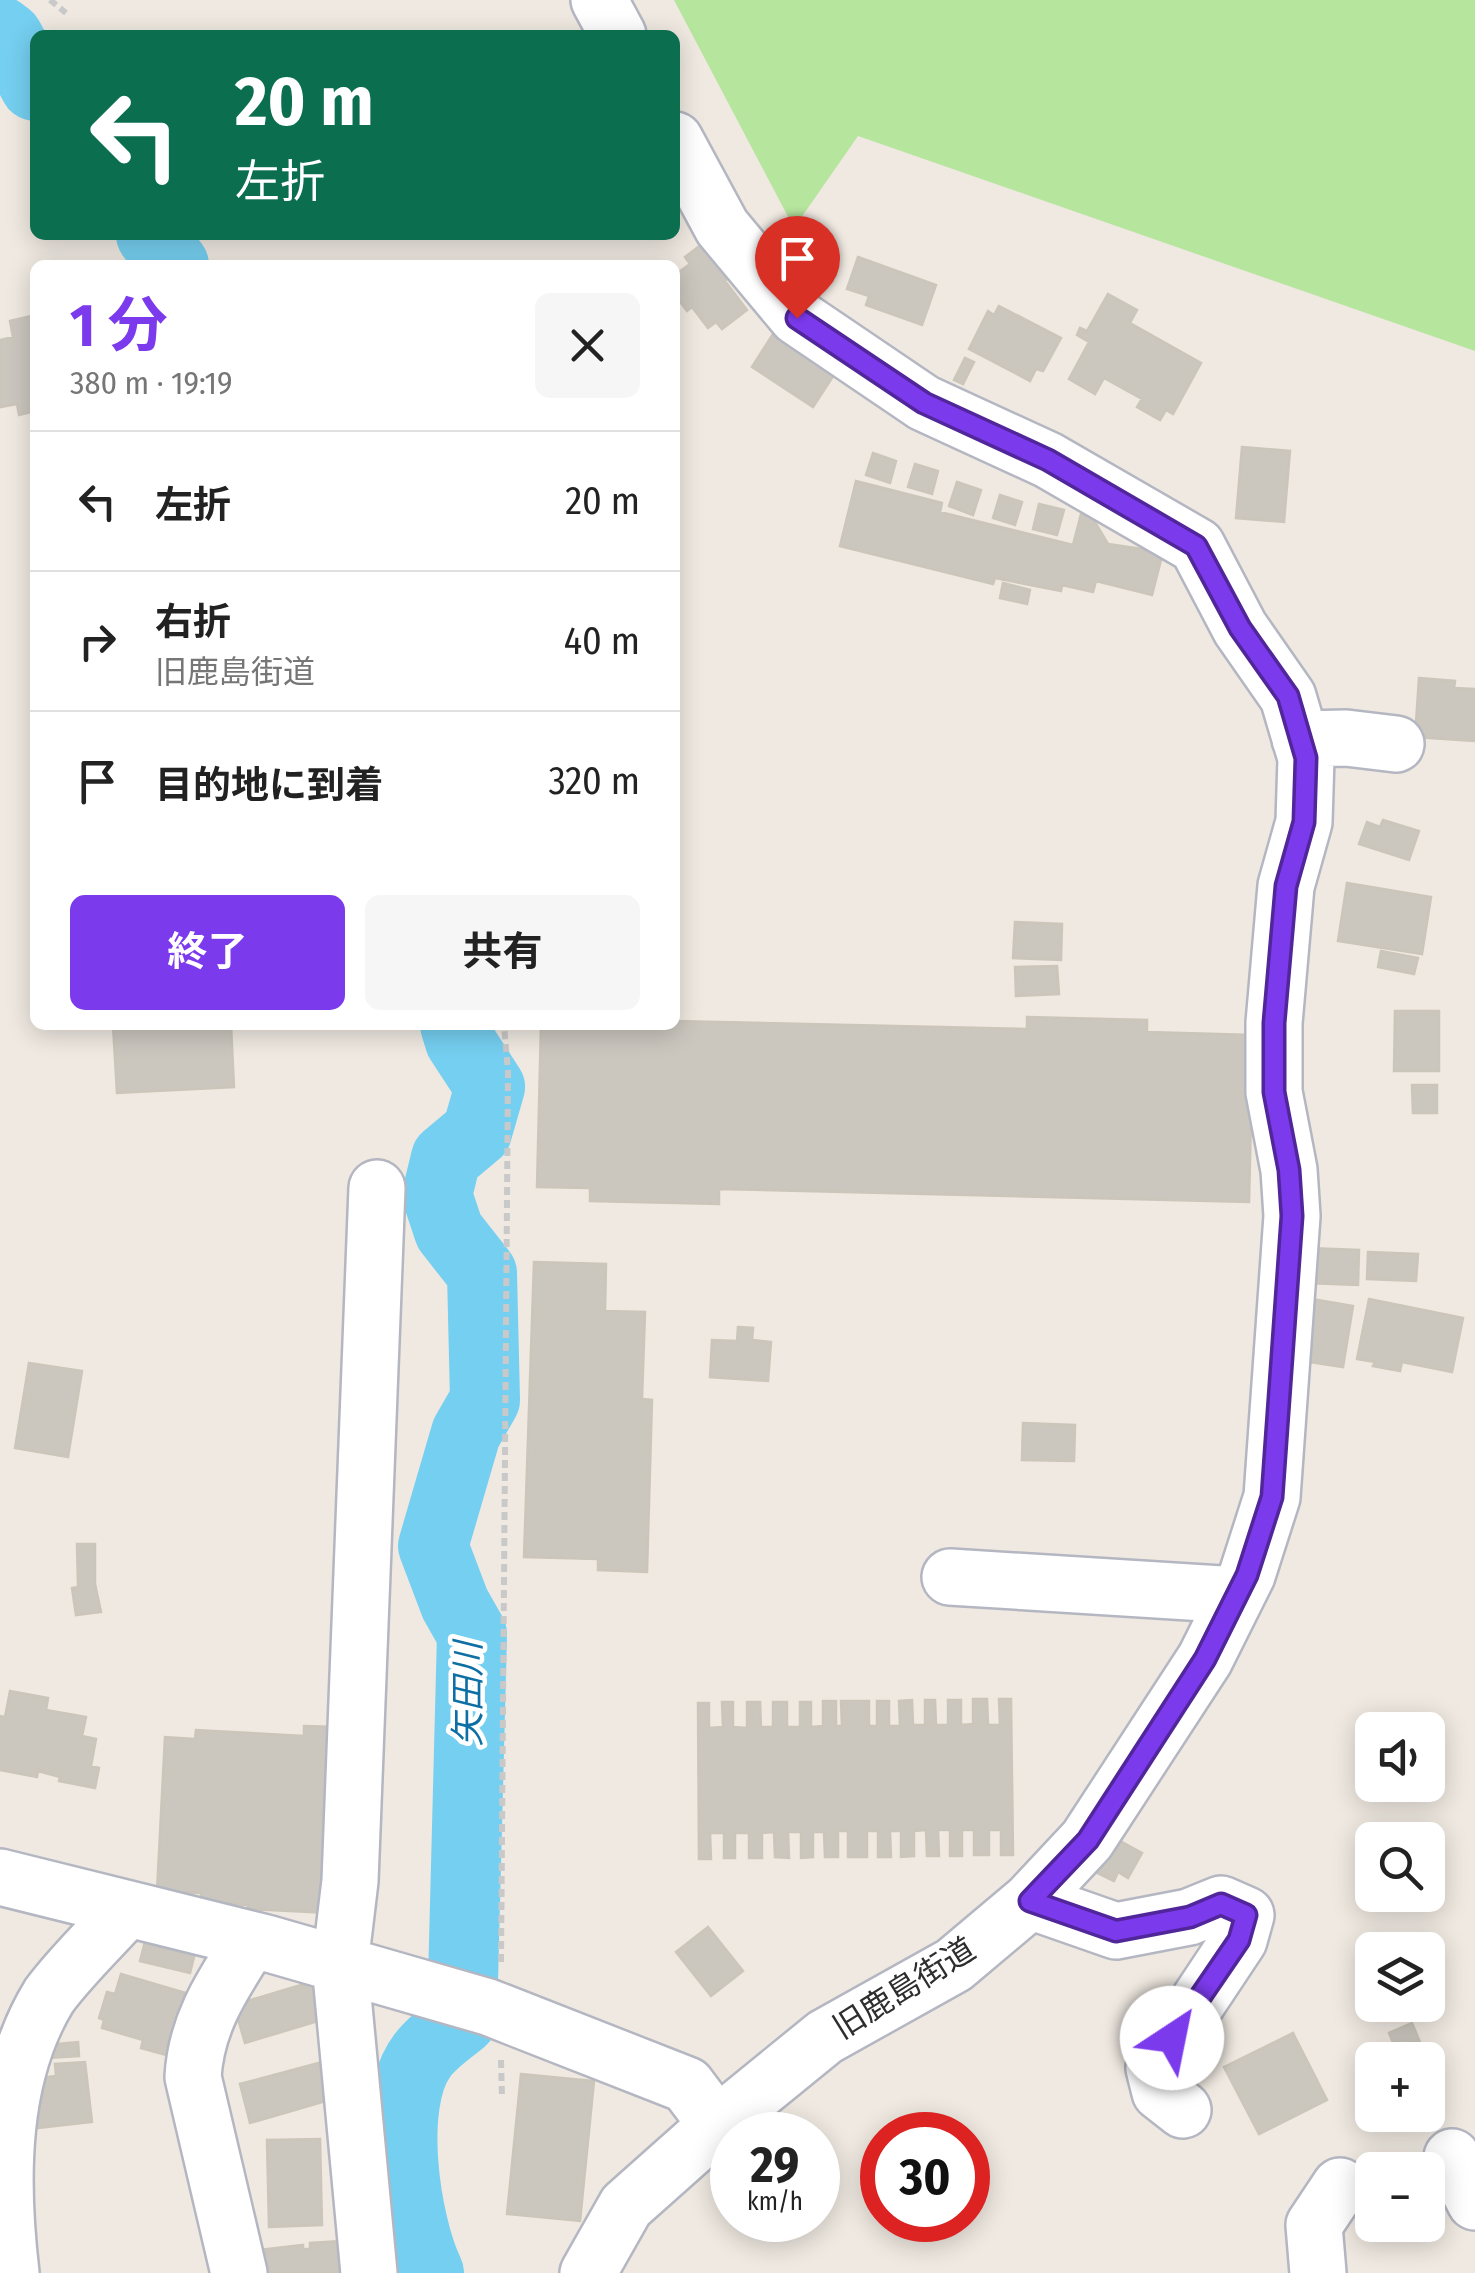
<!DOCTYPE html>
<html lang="ja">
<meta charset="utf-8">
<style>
:root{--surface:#fff;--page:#f6f6f6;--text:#222;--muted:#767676;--line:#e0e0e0;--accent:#7c3aed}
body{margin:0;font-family:"Fira Sans Condensed","Noto Sans JP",sans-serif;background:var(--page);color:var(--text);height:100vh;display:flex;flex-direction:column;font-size:38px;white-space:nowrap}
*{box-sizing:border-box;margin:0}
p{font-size:32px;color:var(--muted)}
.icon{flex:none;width:55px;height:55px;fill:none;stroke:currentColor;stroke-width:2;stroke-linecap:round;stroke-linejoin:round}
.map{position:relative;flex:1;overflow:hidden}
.sheet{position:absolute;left:30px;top:260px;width:650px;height:770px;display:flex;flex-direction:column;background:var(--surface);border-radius:15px;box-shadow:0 5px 25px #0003}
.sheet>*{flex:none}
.hud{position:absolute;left:30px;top:30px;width:650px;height:210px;border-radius:15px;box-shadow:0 5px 25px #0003;background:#0b6e4f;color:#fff;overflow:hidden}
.tools{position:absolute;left:1355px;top:1712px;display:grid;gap:20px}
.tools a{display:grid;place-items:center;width:90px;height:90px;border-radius:15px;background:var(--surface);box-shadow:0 5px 25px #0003;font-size:50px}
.speed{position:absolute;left:710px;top:2112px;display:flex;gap:20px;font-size:50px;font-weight:700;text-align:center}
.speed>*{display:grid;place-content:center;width:130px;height:130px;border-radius:50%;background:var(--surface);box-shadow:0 5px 25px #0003;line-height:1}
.speed small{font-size:25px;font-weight:400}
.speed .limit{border:15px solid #d22;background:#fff;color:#111}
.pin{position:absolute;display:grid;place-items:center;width:85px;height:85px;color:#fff;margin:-102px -42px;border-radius:50% 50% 50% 0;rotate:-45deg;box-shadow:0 0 10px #0007}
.pin .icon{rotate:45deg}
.me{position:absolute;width:110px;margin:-55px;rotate:34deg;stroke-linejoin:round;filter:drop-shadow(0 0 8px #0008)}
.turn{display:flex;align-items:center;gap:35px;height:210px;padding:0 40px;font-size:45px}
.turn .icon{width:130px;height:130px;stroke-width:2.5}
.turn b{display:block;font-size:70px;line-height:85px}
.round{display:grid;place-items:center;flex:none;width:105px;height:105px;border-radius:15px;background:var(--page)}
.summary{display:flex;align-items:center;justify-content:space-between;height:170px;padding:0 40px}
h1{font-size:60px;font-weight:700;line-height:75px;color:var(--accent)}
.action{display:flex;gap:20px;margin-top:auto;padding:20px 40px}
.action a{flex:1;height:115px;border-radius:15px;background:var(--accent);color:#fff;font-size:40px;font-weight:700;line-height:115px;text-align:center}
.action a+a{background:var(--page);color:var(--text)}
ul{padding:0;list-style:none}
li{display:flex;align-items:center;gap:30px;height:140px;padding:0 40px;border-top:2px solid var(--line)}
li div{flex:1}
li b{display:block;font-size:38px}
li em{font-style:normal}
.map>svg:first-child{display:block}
.green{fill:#b6e59e}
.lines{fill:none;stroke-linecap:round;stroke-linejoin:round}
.river{stroke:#75cff0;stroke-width:70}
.building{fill:#cbc7bf;stroke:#cbc5ba;stroke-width:2.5}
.minor-casing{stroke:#b4b7c1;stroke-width:60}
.path{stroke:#c9c9c9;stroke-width:6;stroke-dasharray:8 5;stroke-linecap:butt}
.minor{stroke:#fff;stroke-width:55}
.route-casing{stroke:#51269a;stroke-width:25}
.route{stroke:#7c3aed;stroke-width:18}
.labels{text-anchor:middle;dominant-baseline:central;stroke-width:9;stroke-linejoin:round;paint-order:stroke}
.street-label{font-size:32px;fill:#2e2e2e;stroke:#fff}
.water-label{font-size:35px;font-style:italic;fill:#0d6fa3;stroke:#fff}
</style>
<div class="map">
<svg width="1475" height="2273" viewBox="0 0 1475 2273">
<rect width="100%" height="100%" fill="#efe9e1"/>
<path class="green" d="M674 0H1475V351L858 136 794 228Z"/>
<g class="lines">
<path class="river" d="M0 31 8 37 35 86
M151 235 174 265
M429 2273C405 2223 387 2103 422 2056 432 2042 449 2031 462 2020L472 1634 455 1604 433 1546 466 1433 485 1400 482 1273 449 1231 437 1195 446 1158 477 1132 490 1087 460 1041 455 1025"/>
</g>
<path class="building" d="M702 244 728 278 725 281 747 310 722 329 716 322 708 328 692 307 687 311 675 295V275L690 264 685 257Z
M858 257 936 285 922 325 866 305 869 296 847 289Z
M1108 294 1137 310 1130 323 1201 363 1173 414 1166 410 1160 420 1137 407 1142 399 1104 378 1095 394 1069 379 1089 342 1077 335 1080 328 1087 331Z
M999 306 1061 338 1043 371 1036 369 1030 381 969 349 988 311 994 315Z
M35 315V411L19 415 17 404 1 407 0 340 13 337 10 321Z
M780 323 841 364 813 407 752 367Z
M965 358 974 362 963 384 954 380Z
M1242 447 1290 451 1284 522 1236 518Z
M873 453 896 461 890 483 866 475Z
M915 464 938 471 932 494 908 487Z
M856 481 942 503 940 512 1073 545 1081 514 1092 517 1108 544 1163 552 1152 595 1096 581 1093 592 1062 585 1061 591 995 578 993 584 840 546Z
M957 482 981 490 973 515 949 506Z
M1000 495 1022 502 1015 525 993 518Z
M1039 504 1064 510 1057 535 1033 529Z
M1003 583 1030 590 1027 604 1000 598Z
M1419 678 1455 681 1454 688 1475 689V741L1415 737Z
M1383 820 1419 831 1409 860 1359 844 1367 822 1380 827Z
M1347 883 1431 897 1422 954 1338 941Z
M1015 922 1062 924 1061 960 1013 958Z
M1381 951 1418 958 1414 974 1378 967Z
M1057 966 1059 994 1016 996 1015 967Z
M1395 1011H1439V1071H1394Z
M1027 1017 1147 1020V1032L1253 1035 1249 1202 719 1189V1204L590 1201V1188L537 1187 541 1025H675V1021L1027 1029Z
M113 1025H231L234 1087 117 1093Z
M1412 1085H1437V1113H1413Z
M1308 1248 1359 1250 1358 1285 1307 1283Z
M1368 1252 1418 1254 1416 1281 1367 1279Z
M534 1262 606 1264 605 1311 645 1312 642 1399 652 1400 647 1572 598 1570V1559L524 1557Z
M1306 1298 1353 1306 1343 1367 1296 1360Z
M1369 1299 1463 1318 1452 1372 1402 1362 1400 1371 1373 1366 1375 1362 1357 1359Z
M738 1327 753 1328 752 1340 771 1342 768 1381 710 1377 712 1340 737 1341Z
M29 1363 82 1371 68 1457 15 1448Z
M1023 1423 1075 1425 1074 1461 1022 1460Z
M77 1544H95V1584L101 1612 76 1615 72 1588 78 1587Z
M10 1691 48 1698 46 1710 86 1717 82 1736 96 1739 91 1766 99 1768 95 1788 59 1781 60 1777 38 1771 37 1777 0 1770V1716L5 1717Z
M973 1699H987L988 1725H1000L999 1699H1011L1013 1855H1001V1830H989V1855H974V1830H962V1856H950V1830H938L939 1856H927L926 1830 914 1831V1856L901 1857V1831H890L891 1857H878V1831H867V1857H848V1831H838V1857H825L824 1832H813V1857L801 1858V1832H788L789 1858 775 1857 774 1832 762 1833V1858H749V1833H735V1858H724V1833H710L711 1859H699L698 1703H709V1728L723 1727 722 1702H733V1727L747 1728V1702H760L761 1727H773V1702H787V1727H800V1702H811V1727L823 1726V1701H836V1726H842L841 1701H869V1726H877V1701H889V1726H900L899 1701 912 1700 913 1725H925V1700H935L936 1725H948V1700H961V1725L973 1724Z
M304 1726 338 1727 328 1913 247 1909 248 1905 201 1902V1893L157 1891 165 1737 195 1739 196 1730 304 1736Z
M1109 1835 1142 1853 1128 1878 1118 1872 1114 1881 1091 1870Z
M708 1927 743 1971 711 1996 676 1952Z
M148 1930 198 1941 190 1973 140 1961Z
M121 1974 193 1995 185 2021 177 2018 166 2055 141 2048 143 2040 102 2028 104 2020 99 2018 107 1992 115 1994Z
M314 1981 325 2019 245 2043 234 2005Z
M1412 2023 1422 2047 1399 2057 1389 2033Z
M1293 2033 1327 2100 1259 2134 1224 2067Z
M78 2042 79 2056 48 2058 47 2045Z
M85 2062 92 2122 37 2128 32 2079 56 2076 55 2064Z
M322 2062 333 2099 250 2123 240 2084Z
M521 2074 594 2081 580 2221 507 2214Z
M320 2139 322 2225 269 2227 267 2140Z
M341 2241 348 2273H259L258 2250 303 2245V2249H310V2243Z"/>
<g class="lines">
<g class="minor-casing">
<path id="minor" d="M599 0 618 35
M1300 739 1346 738 1396 744
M950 1577 1237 1595
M0 1877 266 1943 488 2007 687 2085 717 2125
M1030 1901 1116 1931 1189 1917 1221 1904 1246 1915 1239 1940 1154 2068 1160 2092 1183 2110
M1452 2157 1475 2202
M11 2273C0 2179 0 2076 49 1996 72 1965 101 1938 127 1909
M239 2273 193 2077C196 2023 223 1984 251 1940
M369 2273 340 1964 350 1881 377 1188
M588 2273 626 2206 717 2125 825 2037 954 1965 1030 1901 1087 1840 1205 1659 1247 1575 1272 1497 1292 1216 1289 1170 1274 1092V1023L1286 886 1304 822 1306 758 1288 697 1240 628 1197 546 1048 460 924 403 797 317 722 227 675 140
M1318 2273 1314 2225 1340 2186"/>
</g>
<path class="path" d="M50 0 66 13
M501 1962 508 1072 504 1025
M501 2060 502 2098"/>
<use href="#minor" class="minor"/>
</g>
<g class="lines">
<g class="route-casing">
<path id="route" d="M797 318 924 403 1048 460 1196 546 1240 628 1288 696 1306 758 1304 822 1286 886 1274 1023V1092L1289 1170 1292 1216 1272 1497 1247 1575 1205 1659 1088 1840 1030 1901 1116 1931 1190 1917 1221 1904 1246 1915 1239 1940 1172 2038"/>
</g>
<use href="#route" class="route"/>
</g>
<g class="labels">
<g class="street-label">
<text transform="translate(904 1988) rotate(-32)">旧鹿島街道</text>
</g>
<g class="water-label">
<text transform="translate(468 1694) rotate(-90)">矢田川</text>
</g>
</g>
</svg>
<div class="tools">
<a><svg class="icon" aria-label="sound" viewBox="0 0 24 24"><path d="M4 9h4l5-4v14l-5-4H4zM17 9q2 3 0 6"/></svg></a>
<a><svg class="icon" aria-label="search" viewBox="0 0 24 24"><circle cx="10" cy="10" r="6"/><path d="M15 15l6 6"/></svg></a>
<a><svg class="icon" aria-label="layers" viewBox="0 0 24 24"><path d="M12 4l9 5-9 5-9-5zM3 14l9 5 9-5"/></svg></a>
<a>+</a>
<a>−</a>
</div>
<div class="speed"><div>29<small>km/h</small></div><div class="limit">30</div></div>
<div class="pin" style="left:797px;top:318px;background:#d93025"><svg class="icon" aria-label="arrive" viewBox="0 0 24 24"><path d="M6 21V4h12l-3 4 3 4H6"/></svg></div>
<svg class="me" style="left:1172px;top:2038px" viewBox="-20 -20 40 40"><circle r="19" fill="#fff"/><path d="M0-13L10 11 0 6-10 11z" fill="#7c3aed"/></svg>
<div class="hud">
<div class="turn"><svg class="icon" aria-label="left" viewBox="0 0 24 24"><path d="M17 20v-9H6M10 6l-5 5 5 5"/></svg><div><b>20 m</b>左折</div></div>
</div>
<section class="sheet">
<div class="summary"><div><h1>1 分</h1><p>380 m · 19:19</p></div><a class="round"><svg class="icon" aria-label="close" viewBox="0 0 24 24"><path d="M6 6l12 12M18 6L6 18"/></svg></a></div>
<ul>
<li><svg class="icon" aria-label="left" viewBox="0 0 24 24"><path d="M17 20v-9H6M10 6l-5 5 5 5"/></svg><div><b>左折</b></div><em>20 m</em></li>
<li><svg class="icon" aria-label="right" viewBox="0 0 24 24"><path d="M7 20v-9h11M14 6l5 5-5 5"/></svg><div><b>右折</b><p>旧鹿島街道</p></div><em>40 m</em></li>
<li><svg class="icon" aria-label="arrive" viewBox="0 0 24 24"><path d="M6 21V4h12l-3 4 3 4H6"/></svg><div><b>目的地に到着</b></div><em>320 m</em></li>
</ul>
<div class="action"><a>終了</a><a>共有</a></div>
</section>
</div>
